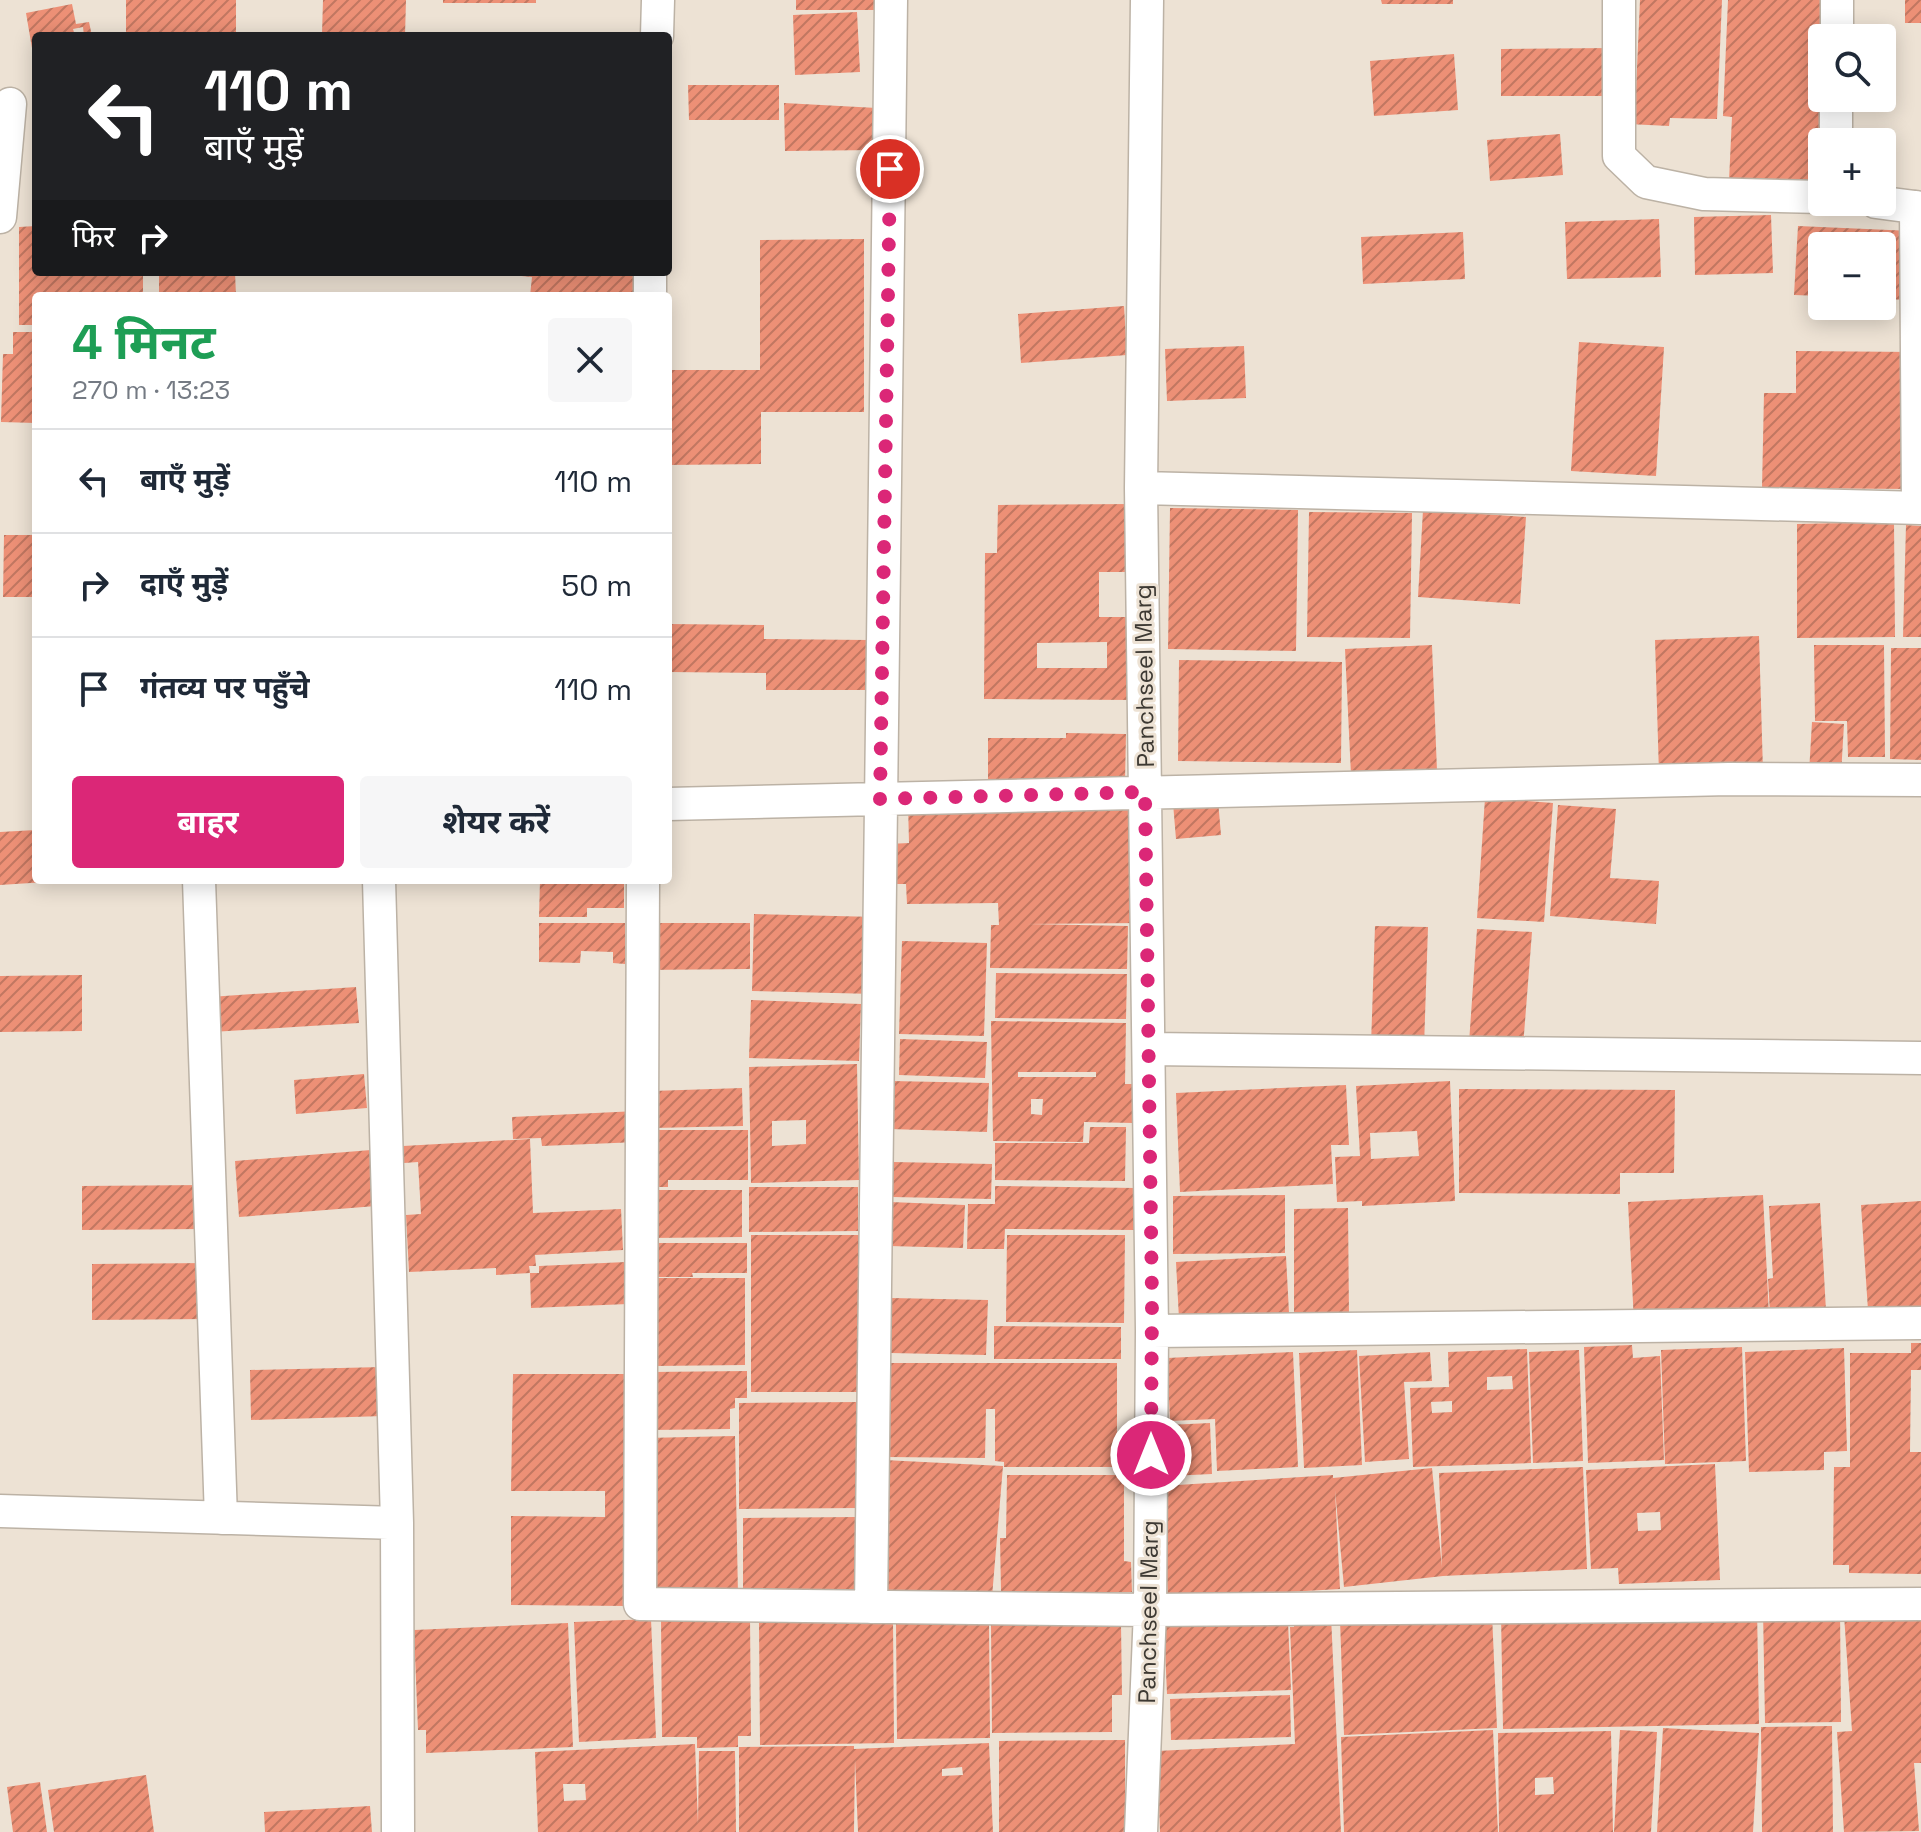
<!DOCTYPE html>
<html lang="hi">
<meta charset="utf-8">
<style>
:root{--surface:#fff;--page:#f6f6f7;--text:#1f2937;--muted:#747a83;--line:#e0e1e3;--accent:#db2777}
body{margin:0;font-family:"Space Grotesk","Noto Sans Devanagari",sans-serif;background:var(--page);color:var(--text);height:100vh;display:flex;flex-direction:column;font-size:30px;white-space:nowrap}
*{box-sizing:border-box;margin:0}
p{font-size:26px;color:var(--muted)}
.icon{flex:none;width:44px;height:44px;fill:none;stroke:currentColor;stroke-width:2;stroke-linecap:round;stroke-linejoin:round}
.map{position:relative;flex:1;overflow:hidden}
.sheet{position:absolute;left:32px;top:292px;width:640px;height:592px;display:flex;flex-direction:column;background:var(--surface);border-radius:8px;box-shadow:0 4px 20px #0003}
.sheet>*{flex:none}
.hud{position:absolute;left:32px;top:32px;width:640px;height:244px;border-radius:8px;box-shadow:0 4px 20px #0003;background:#202124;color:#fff;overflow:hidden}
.buttons{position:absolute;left:1808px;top:24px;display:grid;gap:16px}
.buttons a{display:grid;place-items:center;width:88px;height:88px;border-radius:8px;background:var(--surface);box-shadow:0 4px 20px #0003;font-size:40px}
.pin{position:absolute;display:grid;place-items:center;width:68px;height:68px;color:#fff;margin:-34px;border:4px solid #fff;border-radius:50%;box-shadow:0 2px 8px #0007}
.me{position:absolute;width:88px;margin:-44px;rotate:0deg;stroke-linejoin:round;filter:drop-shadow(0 0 6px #0008)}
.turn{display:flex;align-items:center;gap:28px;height:168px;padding:0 40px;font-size:36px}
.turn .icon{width:104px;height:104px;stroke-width:2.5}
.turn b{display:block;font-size:56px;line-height:68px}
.then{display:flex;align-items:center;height:76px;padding:0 40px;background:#0003;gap:16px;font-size:30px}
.round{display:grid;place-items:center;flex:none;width:84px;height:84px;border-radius:8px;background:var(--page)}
.headline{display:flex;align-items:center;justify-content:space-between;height:136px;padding:0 40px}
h1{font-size:48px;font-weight:700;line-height:60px;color:#1e9e55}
.cta{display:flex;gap:16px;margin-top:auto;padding:16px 40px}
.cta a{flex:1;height:92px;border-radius:8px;background:var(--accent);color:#fff;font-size:32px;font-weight:700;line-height:92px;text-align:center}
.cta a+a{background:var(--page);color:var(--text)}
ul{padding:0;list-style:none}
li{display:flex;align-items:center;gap:24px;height:104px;padding:0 40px;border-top:2px solid var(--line)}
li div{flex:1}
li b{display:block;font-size:30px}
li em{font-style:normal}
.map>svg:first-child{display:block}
.building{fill:url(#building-hatch);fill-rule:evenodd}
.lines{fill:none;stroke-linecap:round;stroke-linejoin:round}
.street-casing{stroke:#bcb2a5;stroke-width:35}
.street{stroke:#fff;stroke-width:32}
.route{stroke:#db2777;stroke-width:14;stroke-dasharray:0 25.2}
.labels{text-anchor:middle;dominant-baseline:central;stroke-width:6;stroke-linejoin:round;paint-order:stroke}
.street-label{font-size:24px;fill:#3d3933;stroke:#ede2d4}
</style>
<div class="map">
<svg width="1921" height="1832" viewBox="0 0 1921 1832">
<defs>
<pattern id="building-hatch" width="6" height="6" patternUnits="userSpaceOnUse" patternTransform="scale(2)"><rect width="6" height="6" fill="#ed9076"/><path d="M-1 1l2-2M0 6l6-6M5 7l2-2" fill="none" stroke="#c17761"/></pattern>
</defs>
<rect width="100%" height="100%" fill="#ede2d4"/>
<path class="building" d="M126 0H236V36H126Z
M323 0H406L405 36 322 34Z
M443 0H536V3H443Z
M796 0H889V10H796Z
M1381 0H1453V4H1382Z
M1640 0H1722L1717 119 1670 118 1669 126 1628 124 1630 91 1636 90Z
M1728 0H1829L1822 38 1821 184 1729 181 1732 117 1723 116Z
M1905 0H1921V23H1905Z
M72 4 76 24 89 22 92 36H84L83 27 73 29 75 36H36L34 60 26 13Z
M857 12 860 72 795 75 793 15Z
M1612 48V96H1501V49Z
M1454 54 1458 110 1374 116 1370 61Z
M688 85H779V120H689Z
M784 103 877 108V150L785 151Z
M1560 134 1563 175 1490 181 1487 140Z
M1771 215 1773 273 1695 275 1694 217Z
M1659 219 1661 277 1567 279 1565 222Z
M36 226V272H143V296H36V325H19V227Z
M1798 226 1912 231 1909 300 1882 299V246H1822V296L1794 295Z
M1463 232 1465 279 1363 284 1361 237Z
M864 239V412H761V464L668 465V370H760V240Z
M159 272H235L236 296H159Z
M500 272H636L634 296H530L532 277 500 274Z
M1124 306 1127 355 1021 363 1018 314Z
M13 332H36V423L1 422 3 354H13Z
M1579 342 1664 347 1656 476 1571 471Z
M1244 346 1246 398 1167 401 1165 349Z
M1796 351 1913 352 1910 489 1762 488 1764 393H1796Z
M1135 504 1134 700 984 699 985 553H997L998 505ZM1099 572H1126V617H1099ZM1107 642V668H1037V643Z
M1170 508 1298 510 1296 651 1168 649Z
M1423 510 1526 517 1520 604 1418 597Z
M1309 512 1412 513 1410 638 1307 637Z
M1894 522 1895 637 1797 638V524Z
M1906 525 1921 526V637H1903Z
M4 535H36V597H3Z
M668 624 764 625V639L868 640 867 690H766V673L668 672Z
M1759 636 1763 771 1659 774 1655 640Z
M1432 645 1437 771 1351 775 1345 649Z
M1814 645H1884L1885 757H1848L1847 721H1815Z
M1891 648H1921V760L1890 759Z
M1179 660 1342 662 1341 763 1178 761Z
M1812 722 1844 724 1841 775 1809 773Z
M1066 733 1126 734 1125 781H988V738H1066Z
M1485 798 1553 803 1544 922 1477 918Z
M1218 800 1221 835 1176 839 1173 803Z
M1140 801 1141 923 1027 924 1128 926 1127 969 990 968 991 925H999L998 903 907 904 906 884H888V844L909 843 908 803Z
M1558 805 1616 809 1610 878 1659 881 1656 924 1550 916Z
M36 830V880H46V882L0 885V832Z
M540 880H624V908H587V917H539Z
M754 914 877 917 875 994 752 991Z
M539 923H625V964L613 963V952L581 951 580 963 539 962Z
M644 923H750V969L644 970Z
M1375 926 1428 927 1424 1047 1371 1045Z
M1477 929 1532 932 1523 1047 1469 1043Z
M902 941 987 943 984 1036 899 1034Z
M996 973 1127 974 1126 1019 995 1018Z
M82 975V1031L0 1032V976Z
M356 987 359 1023 212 1032 210 997Z
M751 1000 861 1004 859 1061 749 1058Z
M991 1021 1126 1023 1125 1084H1135L1134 1123 1084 1122 1083 1142 993 1141ZM1018 1072H1096V1077H1018ZM1031 1099H1043L1042 1115 1031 1114Z
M900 1039 987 1042 985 1078 899 1075Z
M857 1064 859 1180 751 1183 749 1067ZM806 1120V1144L772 1146V1121Z
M364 1074 367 1108 296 1114 294 1080Z
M891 1081 989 1083 987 1132 889 1129Z
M1450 1081 1455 1201 1362 1206V1201L1337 1202 1335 1157 1360 1156 1356 1086ZM1417 1131 1419 1156 1371 1159 1370 1133Z
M1346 1085 1349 1145H1331L1333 1184 1180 1192 1176 1093Z
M742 1088 743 1126 653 1128 652 1091Z
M1459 1089 1675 1090 1674 1173H1620V1194L1459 1193Z
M637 1111 638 1142 542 1146 541 1138 513 1139 512 1117Z
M1090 1127H1126L1125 1181 995 1180V1143H1089Z
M654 1130H748V1180H668V1187H653Z
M530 1139 533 1213 621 1209 623 1250 535 1255 536 1266H529L530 1273 496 1275V1268L409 1272 406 1215 421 1214 418 1162 404 1163 403 1146Z
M371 1150 376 1206 239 1217 235 1161Z
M893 1162 992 1164 991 1199 892 1197Z
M203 1185V1229L82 1230V1186Z
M995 1186 1135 1188 1134 1230 1005 1229 1004 1249H967L968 1204H995Z
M749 1187H858V1231L749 1232Z
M653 1190H742V1237L652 1238Z
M1285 1195V1253L1173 1254V1196Z
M1763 1195 1769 1316 1634 1323 1628 1202Z
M1921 1201V1320L1868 1310 1861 1205Z
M890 1202 965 1205 963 1248 889 1246Z
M1820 1203 1826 1311 1770 1314 1768 1279 1773 1278 1769 1206Z
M1348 1208 1349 1318H1294V1209Z
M751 1235H859L860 1392H751Z
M1007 1235H1125L1124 1323 1006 1322Z
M655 1243H747V1273H692L693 1277H655Z
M1286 1256 1289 1313 1179 1319 1176 1262Z
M626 1262 628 1304 531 1308 530 1273H539V1266Z
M209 1263V1319L92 1320V1264Z
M654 1278H745V1365L655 1366Z
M891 1298 988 1300 986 1355 890 1353Z
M994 1326 1121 1327V1359H994Z
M1911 1343H1921V1370H1911L1910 1452H1921V1574L1849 1573V1565H1833L1834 1467H1850V1353H1911Z
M1632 1345 1633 1358 1660 1356 1664 1460 1588 1463 1584 1347Z
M1742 1347 1746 1461 1665 1464 1661 1350Z
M1844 1348 1847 1451 1824 1452V1470L1749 1472 1745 1352Z
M1527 1349 1531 1463 1413 1467 1410 1388 1449 1387 1448 1352ZM1512 1376 1513 1389 1487 1390V1377ZM1452 1401V1412L1432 1413 1431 1402Z
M1357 1350 1362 1465 1304 1468 1299 1353Z
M1579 1350 1583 1461 1533 1463 1529 1352Z
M1293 1352 1298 1467 1217 1471 1215 1419 1170 1421 1167 1358Z
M1430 1352 1432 1381 1404 1382 1409 1459 1365 1462 1359 1356Z
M889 1363H1117V1467H1004V1462L995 1461V1409H986L985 1458 888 1457Z
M383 1367 384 1416 251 1420 250 1370Z
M747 1371V1398H735V1408L730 1409V1429L652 1430V1372Z
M513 1374H629L627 1606 511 1605V1516L605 1517V1491H511Z
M859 1402 860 1508 739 1509V1403Z
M1210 1423 1212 1474 1170 1476 1168 1425Z
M735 1436 738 1595H650L645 1438Z
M884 1460 1003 1466 992 1597 877 1591Z
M1715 1464 1720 1580 1619 1584 1618 1568 1591 1569 1586 1470ZM1660 1512 1661 1530 1638 1531 1637 1513Z
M1583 1467 1587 1569 1443 1576 1344 1587 1335 1490 1340 1589 1168 1599 1162 1486 1333 1475V1478L1432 1468 1442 1567 1439 1473Z
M1007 1475H1124V1561L1131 1562 1132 1592H1001L1000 1538H1006Z
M856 1517V1593L743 1594V1518Z
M1757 1608 1759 1724 1503 1729 1501 1614Z
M1840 1608 1841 1722 1765 1723 1763 1609Z
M1921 1610V1763H1914L1919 1831 1844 1832 1837 1732 1852 1731 1844 1615Z
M1492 1614 1497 1728 1344 1735 1340 1620Z
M1331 1616 1341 1832H1160L1157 1751 1295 1744 1290 1627H1294V1618Z
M750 1617 751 1736H738V1747L697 1748V1737H662L661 1618Z
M651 1619 656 1738 579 1742 574 1622Z
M893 1621 894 1743 760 1745 759 1623Z
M989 1621 990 1738 897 1739 896 1622Z
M1288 1622 1291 1690 1167 1694 1164 1626Z
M568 1623 573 1747 426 1753V1730H418L414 1630Z
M1121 1624 1122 1695H1112V1732L992 1733 991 1625Z
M1290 1695 1291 1737 1171 1740 1170 1699Z
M1832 1726 1833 1832H1762L1761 1727Z
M1663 1728 1759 1733 1753 1832H1657Z
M1493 1730 1498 1832H1344L1341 1737Z
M1620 1730 1657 1732 1651 1832H1614Z
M1611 1731 1613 1832H1499L1498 1733ZM1553 1777 1554 1794 1535 1795V1778Z
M1125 1740V1832H999V1741Z
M989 1743 993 1832H858L855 1759 854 1832H739V1747L854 1746V1749ZM962 1767 963 1775 942 1776V1769Z
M695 1744 698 1824 699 1751H735L736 1832H538L535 1752ZM563 1784H585L586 1800 564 1801Z
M146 1775 154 1832H54L48 1790Z
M40 1782 47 1832H13L7 1787Z
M370 1806 372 1832H265L264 1812Z"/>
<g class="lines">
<g class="street-casing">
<path id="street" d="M1619 0V156L1646 182 1704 194 1822 197
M657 36 658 0
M1837 38V0
M1836 142V98
M1876 202 1921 208
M1916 207 1918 507
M0 217 10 104
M650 296V272
M1141 488 1921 508
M668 804 1729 779 1921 780
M199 880 221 1518
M379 880 397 1523
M643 880 640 1604 1150 1610 1921 1604
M1150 1049 1921 1058
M1152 1331 1921 1323
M0 1511 397 1523 398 1832
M871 1607 891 0
M1141 1832 1150 1610 1152 1331 1141 488 1147 0"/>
</g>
<use href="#street" class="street"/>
</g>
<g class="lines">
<path class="route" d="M890 169 880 799 1145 792 1152 1299 1151 1455"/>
</g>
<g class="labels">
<g class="street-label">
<text transform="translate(1144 676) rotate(-91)">Panchseel Marg</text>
<text transform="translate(1148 1612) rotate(-89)">Panchseel Marg</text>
</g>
</g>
</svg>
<div class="buttons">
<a><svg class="icon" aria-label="search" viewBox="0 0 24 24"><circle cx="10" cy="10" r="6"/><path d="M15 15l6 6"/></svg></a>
<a>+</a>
<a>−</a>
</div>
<div class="pin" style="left:890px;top:169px;background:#d93025"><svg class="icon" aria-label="arrive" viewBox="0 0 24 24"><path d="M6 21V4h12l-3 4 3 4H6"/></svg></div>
<svg class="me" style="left:1151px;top:1455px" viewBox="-20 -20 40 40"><circle r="17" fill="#db2777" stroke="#fff" stroke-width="3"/><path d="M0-11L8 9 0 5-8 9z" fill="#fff"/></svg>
<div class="hud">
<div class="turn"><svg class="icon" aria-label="left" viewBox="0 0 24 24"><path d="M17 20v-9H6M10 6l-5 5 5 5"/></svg><div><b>110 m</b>बाएँ मुड़ें</div></div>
<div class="then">फिर<svg class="icon" aria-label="right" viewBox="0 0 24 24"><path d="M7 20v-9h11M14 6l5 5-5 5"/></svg></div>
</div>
<section class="sheet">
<div class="headline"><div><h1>4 मिनट</h1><p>270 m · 13:23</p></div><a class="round"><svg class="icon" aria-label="close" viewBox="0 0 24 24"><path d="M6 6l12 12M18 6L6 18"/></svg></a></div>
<ul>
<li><svg class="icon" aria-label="left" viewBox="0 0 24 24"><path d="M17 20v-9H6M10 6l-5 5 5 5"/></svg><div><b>बाएँ मुड़ें</b></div><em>110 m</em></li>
<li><svg class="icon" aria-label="right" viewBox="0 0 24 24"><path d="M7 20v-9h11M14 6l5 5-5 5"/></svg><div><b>दाएँ मुड़ें</b></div><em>50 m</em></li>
<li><svg class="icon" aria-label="arrive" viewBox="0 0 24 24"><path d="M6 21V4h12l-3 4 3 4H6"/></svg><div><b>गंतव्य पर पहुँचे</b></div><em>110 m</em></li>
</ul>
<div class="cta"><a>बाहर</a><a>शेयर करें</a></div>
</section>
</div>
